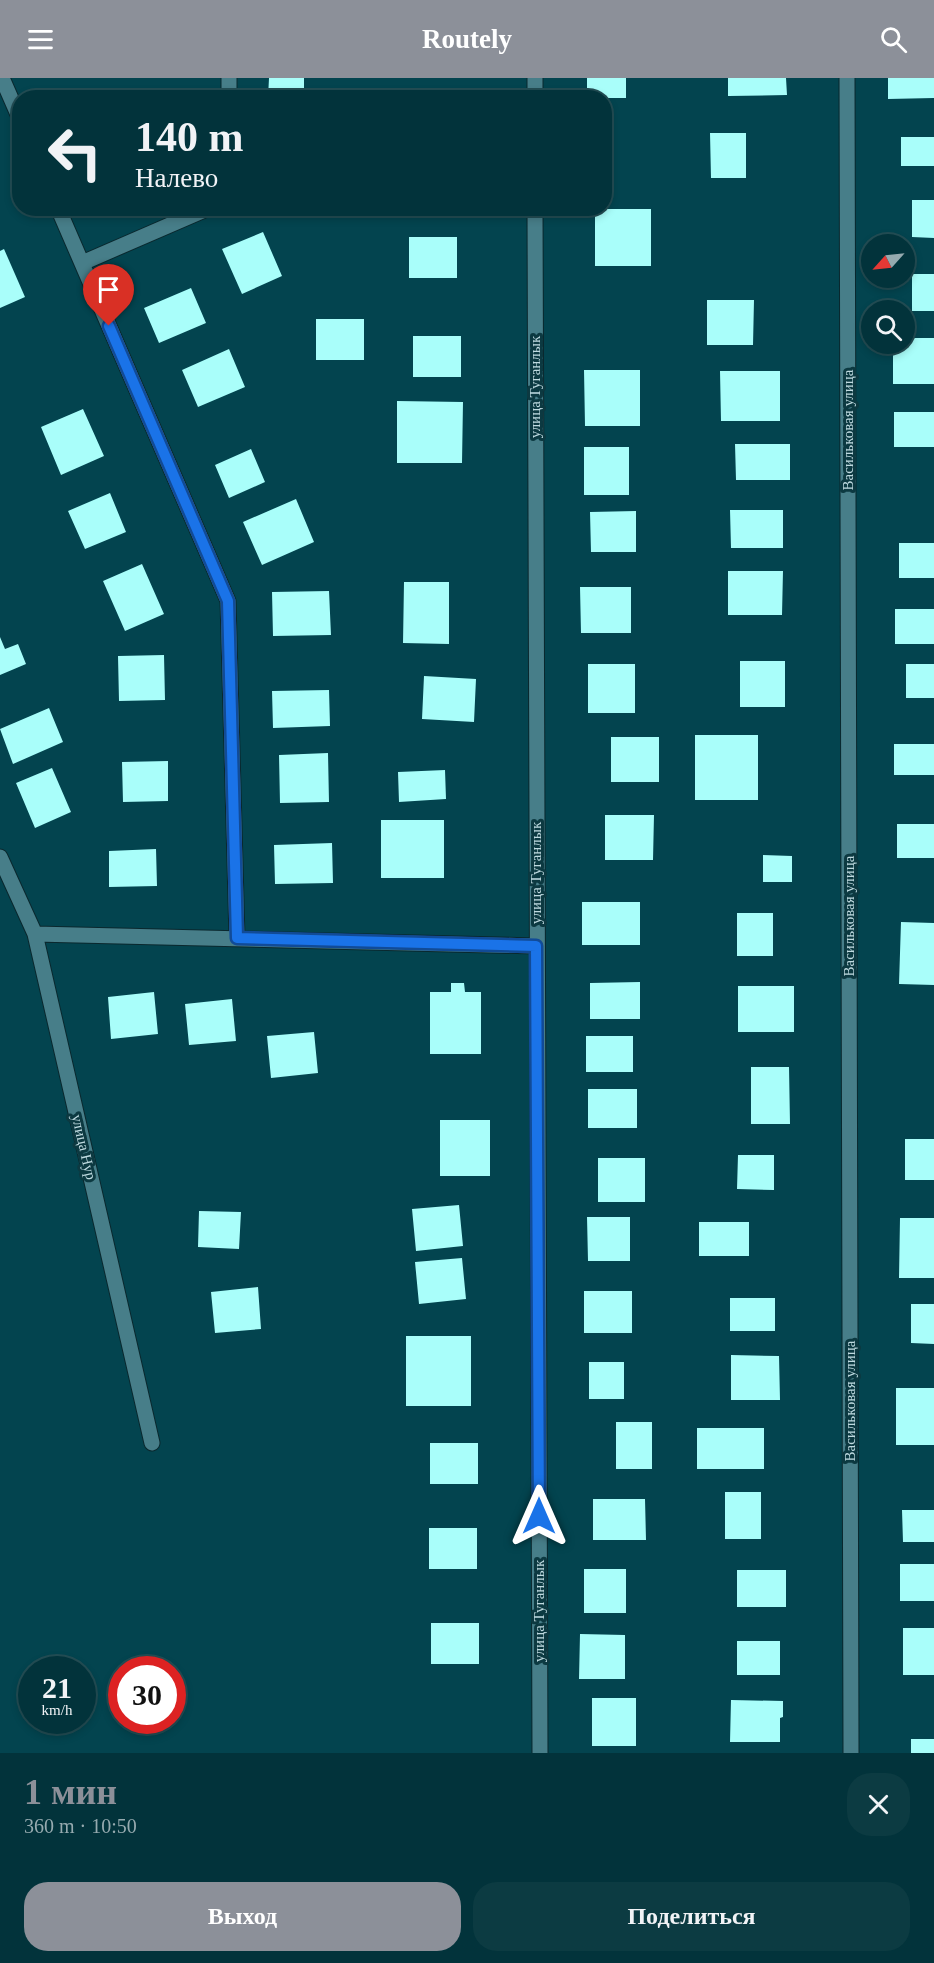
<!DOCTYPE html>
<html lang="ru">
<meta charset="utf-8">
<style>
:root{--surface:#02333b;--page:#0c3b42;--text:#f1f3f6;--muted:#96aaaf;--line:#234e55;--accent:#8c9099}
body{margin:0;font-family:"Times New Roman",serif;background:var(--page);color:var(--text);height:100vh;display:flex;flex-direction:column;font-size:22px;white-space:nowrap}
*{box-sizing:border-box;margin:0}
p{font-size:20px;color:var(--muted)}
.icon{flex:none;width:33px;height:33px;fill:none;stroke:currentColor;stroke-width:2;stroke-linecap:round;stroke-linejoin:round}
.map{position:relative;height:1675px;overflow:hidden}
.drawer{display:flex;flex-direction:column;background:var(--surface);flex:1}
.drawer>*{flex:none}
.guide{position:absolute;left:12px;top:12px;width:600px;height:126px;border-radius:24px;box-shadow:0 3px 9px #0003,0 0 0 2px var(--line);background:#02333b;color:var(--text);overflow:hidden}
.needle{width:39px;rotate:243deg}
.tools{position:absolute;left:861px;top:156px;display:grid;gap:12px}
.tools a{display:grid;place-items:center;width:54px;height:54px;border-radius:50%;background:var(--surface);box-shadow:0 3px 9px #0003,0 0 0 2px var(--line);font-size:30px}
.speed{position:absolute;left:18px;top:1578px;display:flex;gap:12px;font-size:30px;font-weight:700;text-align:center}
.speed>*{display:grid;place-content:center;width:78px;height:78px;border-radius:50%;background:var(--surface);box-shadow:0 3px 9px #0003,0 0 0 2px var(--line);line-height:1}
.speed small{font-size:15px;font-weight:400}
.speed .limit{border:9px solid #d22;background:#fff;color:#111}
.pin{position:absolute;display:grid;place-items:center;width:51px;height:51px;color:#fff;margin:-62px -26px;border-radius:50% 50% 50% 0;rotate:-45deg;box-shadow:0 0 6px #0007}
.pin .icon{rotate:45deg}
.me{position:absolute;width:66px;margin:-33px;rotate:0deg;stroke-linejoin:round;filter:drop-shadow(0 0 4px #0008)}
.turn{display:flex;align-items:center;gap:21px;height:126px;padding:0 24px;font-size:27px}
.turn .icon{width:78px;height:78px;stroke-width:2.5}
.turn b{display:block;font-size:42px;line-height:51px}
.round{display:grid;place-items:center;flex:none;width:63px;height:63px;border-radius:24px;background:var(--page)}
.headline{display:flex;align-items:center;justify-content:space-between;height:102px;padding:0 24px}
h1{font-size:36px;font-weight:800;line-height:45px;color:var(--accent)}
.action{display:flex;gap:12px;margin-top:auto;padding:12px 24px}
.action a{flex:1;height:69px;border-radius:24px;background:var(--accent);color:#fff;font-size:24px;font-weight:800;line-height:69px;text-align:center}
.action a+a{background:var(--page);color:var(--text)}
header{display:flex;justify-content:space-between;align-items:center;height:78px;padding:0 24px;background:var(--accent);color:#fff;font-size:27px;font-weight:800}
.map>svg:first-child{display:block}
.building{fill:#a9fefa}
.lines{fill:none;stroke-linecap:round;stroke-linejoin:round}
.street-casing{stroke:#0a282e;stroke-width:17}
.street{stroke:#477e89;stroke-width:15}
.route-casing{stroke:#114b97;stroke-width:15}
.route{stroke:#1a73e8;stroke-width:10}
.labels{text-anchor:middle;dominant-baseline:central;stroke-width:6;stroke-linejoin:round;paint-order:stroke}
.street-label{font-size:15px;fill:#bfdae0;stroke:#0c3941}
</style>
<header><svg class="icon" aria-label="menu" viewBox="0 0 24 24"><path d="M4 6h16M4 12h16M4 18h16"/></svg>Routely<svg class="icon" aria-label="search" viewBox="0 0 24 24"><circle cx="10" cy="10" r="6"/><path d="M15 15l6 6"/></svg></header>
<div class="map">
<svg width="934" height="1675" viewBox="0 0 934 1675">
<rect width="100%" height="100%" fill="#03444f"/>
<path class="building" d="M269 0H304V20H268Z
M587 0H626V20H587Z
M728 0H786L787 17 728 18Z
M888 0H934V20L888 21Z
M429 17H475V20H429Z
M710 55H746V100H711Z
M901 59H934V88H901Z
M912 122H934V160L912 159Z
M412 130H462V134H412Z
M595 131H651V188H595Z
M263 154 282 198 242 216 222 171Z
M409 159H457V200H409Z
M4 171 25 219 0 230V173Z
M912 196H934V233H912Z
M191 210 206 245 159 265 144 230Z
M707 222H754L753 267H707Z
M316 241H364V282H316Z
M413 258H461V299H413Z
M904 260H934V306H893V266H904Z
M229 271 245 309 198 329 182 292Z
M584 292H640V348H585Z
M720 293H780V343H721Z
M397 323 463 324 462 385H397Z
M83 331 104 378 61 397 41 349Z
M894 334H934V369H894Z
M735 366H790V402H736Z
M584 369H629V417H584Z
M251 371 265 404 229 420 215 387Z
M110 415 126 454 85 471 68 433Z
M296 421 314 464 262 487 243 444Z
M730 432H783V470H731Z
M636 433V474H591L590 434Z
M899 465H934V500H899Z
M142 486 164 536 125 553 103 503Z
M728 493H783L782 537H728Z
M404 504H449V566L403 565Z
M580 509H631V555H581Z
M329 513 331 557 273 558 272 514Z
M895 531H934V566H895Z
M0 559 5 571 18 566 26 586 0 597Z
M164 577 165 622 119 623 118 578Z
M740 583H785V629H740Z
M588 586H635V635H588Z
M906 586H934V620H906Z
M424 598 476 601 474 644 422 641Z
M329 612 330 648 273 650 272 613Z
M49 630 63 664 13 686 0 651Z
M695 657H758V722H695Z
M611 659H659V704H611Z
M894 666H934V697H894Z
M328 675 329 724 280 725 279 677Z
M168 683V723L123 724 122 684Z
M52 690 71 734 35 750 16 705Z
M445 692 446 721 399 724 398 694Z
M605 737H654L653 782H605Z
M381 742H444V800H381Z
M897 746H934V780H897Z
M332 765 333 805 275 806 274 767Z
M156 771 157 808 109 809V773Z
M763 777 792 778V804H763Z
M582 824H640V867H582Z
M737 835H773V878H737Z
M901 844 934 845V907L899 906Z
M640 904V941H590V905Z
M451 905H464L465 914H481V976H430V914H451Z
M738 908H794V954H738Z
M154 914 158 956 111 961 108 919Z
M232 921 236 963 189 967 185 926Z
M314 954 318 995 271 1000 267 958Z
M586 958H633V994H586Z
M751 989H789L790 1046H751Z
M588 1011H637V1050H588Z
M440 1042H490V1098H440Z
M905 1061H934V1102H905Z
M738 1077H774V1112L737 1111Z
M598 1080H645V1124H598Z
M459 1127 463 1168 416 1173 412 1131Z
M199 1133 241 1134 239 1171 198 1169Z
M587 1139H630V1183H588Z
M900 1140H934V1200H899Z
M699 1144H749V1178H699Z
M462 1180 466 1221 419 1226 415 1184Z
M258 1209 261 1251 215 1255 211 1214Z
M584 1213H632V1255H584Z
M730 1220H775V1253H730Z
M911 1226H934V1266L911 1265Z
M406 1258H471V1328H406Z
M731 1277 779 1278 780 1322H731Z
M589 1284H624V1321H589Z
M896 1310H934V1367H896Z
M616 1344H652V1391H616Z
M697 1350H764V1391H697Z
M430 1365H478V1406H430Z
M725 1414H761V1461H725Z
M593 1421H645L646 1462H593Z
M902 1432H934V1464H903Z
M429 1450H477V1491H429Z
M900 1486H934V1523H900Z
M584 1491H626V1535H584Z
M737 1492H786V1529H737Z
M431 1545H479V1586H431Z
M903 1550H934V1597H903Z
M580 1556 625 1557V1601H579Z
M737 1563H780V1597H737Z
M592 1620H636V1668H592Z
M731 1622 783 1623V1639L780 1640V1664H730Z
M911 1661H934V1675H911Z"/>
<g class="lines">
<g class="street-casing">
<path id="street" d="M2 0 20 41
M535 0V20
M847 0 851 1675
M229 20V0
M58 130 228 523 237 860
M535 130 540 1675
M82 185 209 130
M0 779 35 856 152 1365
M35 856 536 868"/>
</g>
<use href="#street" class="street"/>
</g>
<g class="lines">
<g class="route-casing">
<path id="route" d="M109 248 228 523 237 860 536 868 539 1438"/>
</g>
<use href="#route" class="route"/>
</g>
<g class="labels">
<g class="street-label">
<text transform="translate(535 309) rotate(-90)">улица Туганлык</text>
<text transform="translate(848 352) rotate(-90)">Васильковая улица</text>
<text transform="translate(536 795) rotate(-90)">улица Туганлык</text>
<text transform="translate(849 838) rotate(-90)">Васильковая улица</text>
<text transform="translate(84 1069) rotate(77)">улица Нур</text>
<text transform="translate(850 1323) rotate(-90)">Васильковая улица</text>
<text transform="translate(539 1533) rotate(-90)">улица Туганлык</text>
</g>
</g>
</svg>
<div class="tools">
<a><svg class="needle" viewBox="-14 -14 28 28"><path d="M0-13l5 13h-10z" fill="#e53935"/><path d="M0 13l5-13h-10z" fill="#96aaaf"/></svg></a>
<a><svg class="icon" aria-label="search" viewBox="0 0 24 24"><circle cx="10" cy="10" r="6"/><path d="M15 15l6 6"/></svg></a>
</div>
<div class="speed"><div>21<small>km/h</small></div><div class="limit">30</div></div>
<div class="pin" style="left:109px;top:248px;background:#d93025"><svg class="icon" aria-label="arrive" viewBox="0 0 24 24"><path d="M6 21V4h12l-3 4 3 4H6"/></svg></div>
<svg class="me" style="left:539px;top:1438px" viewBox="-20 -20 40 40"><path d="M0-17L14 15 0 8-14 15z" fill="#1a73e8" stroke="#fff" stroke-width="4"/></svg>
<div class="guide">
<div class="turn"><svg class="icon" aria-label="left" viewBox="0 0 24 24"><path d="M17 20v-9H6M10 6l-5 5 5 5"/></svg><div><b>140 m</b>Налево</div></div>
</div>
</div>
<section class="drawer">
<div class="headline"><div><h1>1 мин</h1><p>360 m · 10:50</p></div><a class="round"><svg class="icon" aria-label="close" viewBox="0 0 24 24"><path d="M6 6l12 12M18 6L6 18"/></svg></a></div>
<div class="action"><a>Выход</a><a>Поделиться</a></div>
</section>
